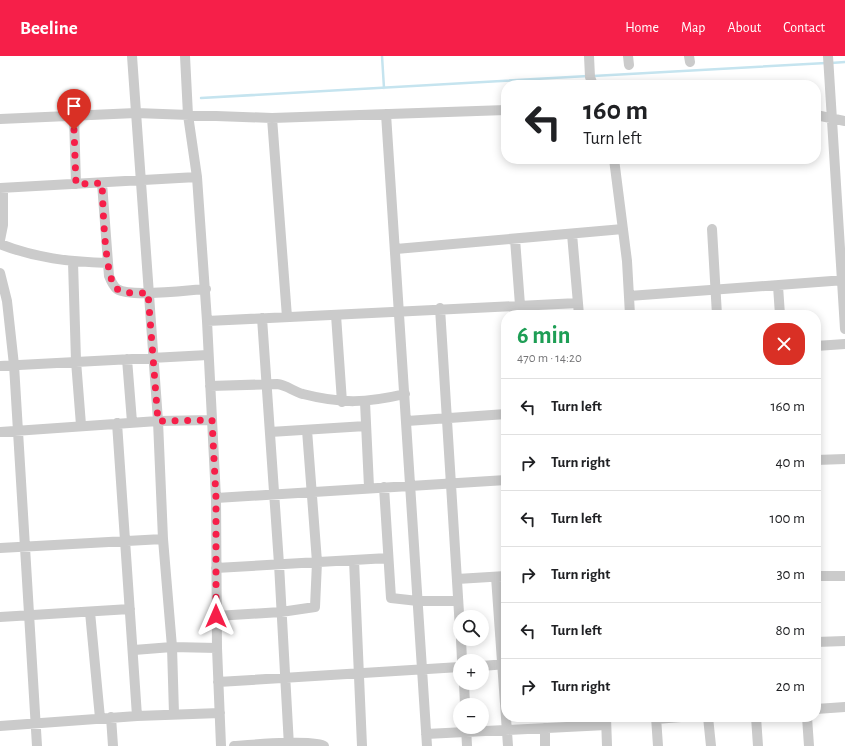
<!DOCTYPE html>
<meta charset="utf-8">
<style>
:root{--surface:#fff;--page:#f6f6f6;--text:#202124;--muted:#757577;--line:#e0e0e0;--accent:#f61f49}
body{margin:0;font-family:"Alegreya Sans",sans-serif;background:var(--page);color:var(--text);height:100vh;display:flex;flex-direction:column;font-size:15px;white-space:nowrap}
*{box-sizing:border-box;margin:0}
p{font-size:13px;color:var(--muted)}
.icon{flex:none;width:22px;height:22px;fill:none;stroke:currentColor;stroke-width:2;stroke-linecap:round;stroke-linejoin:round}
.map{position:relative;flex:1;overflow:hidden}
.details{position:absolute;left:501px;top:254px;width:320px;height:412px;display:flex;flex-direction:column;background:var(--surface);border-radius:16px;box-shadow:0 2px 10px #0003}
.details>*{flex:none}
.top-card{position:absolute;left:501px;top:24px;width:320px;height:84px;border-radius:16px;box-shadow:0 2px 10px #0003;background:#fff;color:var(--text);overflow:hidden}
.fabs{position:absolute;left:453px;top:554px;display:grid;gap:8px}
.fabs a{display:grid;place-items:center;width:36px;height:36px;border-radius:50%;background:var(--surface);box-shadow:0 2px 10px #0003;font-size:20px}
.pin{position:absolute;display:grid;place-items:center;width:34px;height:34px;color:#fff;margin:-41px -17px;border-radius:50% 50% 50% 0;rotate:-45deg;box-shadow:0 0 4px #0007}
.pin .icon{rotate:45deg}
.me{position:absolute;width:44px;margin:-22px;rotate:0deg;stroke-linejoin:round;filter:drop-shadow(0 0 3px #0008)}
.turn{display:flex;align-items:center;gap:14px;height:84px;padding:0 16px;font-size:18px}
.turn .icon{width:52px;height:52px;stroke-width:2.5}
.turn b{display:block;font-size:28px;line-height:34px}
.round{display:grid;place-items:center;flex:none;width:42px;height:42px;border-radius:16px;background:var(--page)}
.summary{display:flex;align-items:center;justify-content:space-between;height:68px;padding:0 16px}
h1{font-size:24px;font-weight:700;line-height:30px;color:#1e9e55}
ul{padding:0;list-style:none}
li{display:flex;align-items:center;gap:12px;height:56px;padding:0 16px;border-top:1px solid var(--line)}
li div{flex:1}
li b{display:block;font-size:15px}
li em{font-style:normal}
header{display:flex;align-items:center;gap:24px;box-sizing:border-box;height:56px;padding:0 20px;background:var(--accent);color:#fff}
header strong{font-size:19px}
nav{display:flex;gap:22px;margin-inline-start:auto;font-size:14px}
.map>svg:first-child{display:block}
.lines{fill:none;stroke-linecap:round;stroke-linejoin:round}
.stream{stroke:#c5e4ef;stroke-width:2.5}
.minor{stroke:#cbcbcb;stroke-width:10}
.route{stroke:#f61f49;stroke-width:7;stroke-dasharray:0 12.6}
</style>
<header>
<strong>Beeline</strong>
<nav><a>Home</a><a>Map</a><a>About</a><a>Contact</a></nav>
</header>
<div class="map">
<svg width="845" height="690" viewBox="0 0 845 690">
<rect width="100%" height="100%" fill="#fff"/>
<g class="lines">
<path class="stream" d="M382 0 384 32
M831 7 845 6
M593 20 826 7
M201 42 588 20"/>
<path class="minor" d="M132 0 158 365 163 483 172 591 174 658
M185 0 188 59 197 121 207 265 216 442 217 592 221 690
M589 0 590 21 593 29
M628 0 629 9
M689 0 690 6
M828 0 845 273
M386 58 427 690
M816 59 845 65
M74 60 76 128
M272 62 287 261
M0 63 136 57 272 62 506 54
M614 103 627 205 630 259
M102 127 109 220C111 225 113 230 117 233 131 242 188 234 206 233
M0 132 197 121
M712 173 717 259
M572 178 579 259
M515 183 520 249
M0 184 3 169V132
M0 188C35 202 70 206 108 207
M396 193 623 173
M73 206 76 305 81 369
M0 217 7 245 14 309 37 690
M778 230 780 259
M629 240 845 224
M440 252 460 573
M336 259 342 346
M262 262 279 508 289 690
M207 265 578 247
M816 290 845 288
M127 303 132 366
M0 310 208 299
M210 330 277 328C287 329 294 336 303 338 342 348 366 347 405 338
M365 346 369 431
M407 365 506 358
M117 367 137 660
M0 376 158 365 212 364
M270 376 366 370
M816 404 845 403
M384 431 391 542 418 545H458
M216 442 506 424
M0 492 163 483
M354 504 362 690
M216 512 388 502
M816 520H845
M496 521 508 690
M457 523 506 520
M90 556 100 662
M216 560 281 556 315 551 317 506 307 374
M0 561 130 553
M461 583 462 605
M816 586 845 585
M134 594 172 591 217 592
M482 610 506 608
M218 626 460 611
M464 627 465 649
M816 653 845 651
M111 661 113 690
M606 661 607 690
M656 661 658 690
M708 661 711 690
M756 661 758 690
M807 661 809 690
M656 663 681 661
M0 670 137 660 220 657
M466 671 467 690
M545 672V690
M426 678 606 669
M234 690C248 689 316 683 324 690"/>
</g>
<g class="lines">
<path class="route" d="M74 74 76 128 102 127C103 145 104 224 117 233 125 238 138 237 148 237L158 365 212 364 216 442V560"/>
</g>
</svg>
<div class="fabs">
<a><svg class="icon" aria-label="search" viewBox="0 0 24 24"><circle cx="10" cy="10" r="6"/><path d="M15 15l6 6"/></svg></a>
<a>+</a>
<a>−</a>
</div>
<div class="pin" style="left:74px;top:74px;background:#d93025"><svg class="icon" aria-label="arrive" viewBox="0 0 24 24"><path d="M6 21V4h12l-3 4 3 4H6"/></svg></div>
<svg class="me" style="left:216px;top:560px" viewBox="-20 -20 40 40"><path d="M0-17L14 15 0 8-14 15z" fill="#f61f49" stroke="#fff" stroke-width="4"/></svg>
<div class="top-card">
<div class="turn"><svg class="icon" aria-label="left" viewBox="0 0 24 24"><path d="M17 20v-9H6M10 6l-5 5 5 5"/></svg><div><b>160 m</b>Turn left</div></div>
</div>
<section class="details">
<div class="summary"><div><h1>6 min</h1><p>470 m · 14:20</p></div><a class="round" style="background:#d93025;color:#fff"><svg class="icon" aria-label="close" viewBox="0 0 24 24"><path d="M6 6l12 12M18 6L6 18"/></svg></a></div>
<ul>
<li><svg class="icon" aria-label="left" viewBox="0 0 24 24"><path d="M17 20v-9H6M10 6l-5 5 5 5"/></svg><div><b>Turn left</b></div><em>160 m</em></li>
<li><svg class="icon" aria-label="right" viewBox="0 0 24 24"><path d="M7 20v-9h11M14 6l5 5-5 5"/></svg><div><b>Turn right</b></div><em>40 m</em></li>
<li><svg class="icon" aria-label="left" viewBox="0 0 24 24"><path d="M17 20v-9H6M10 6l-5 5 5 5"/></svg><div><b>Turn left</b></div><em>100 m</em></li>
<li><svg class="icon" aria-label="right" viewBox="0 0 24 24"><path d="M7 20v-9h11M14 6l5 5-5 5"/></svg><div><b>Turn right</b></div><em>30 m</em></li>
<li><svg class="icon" aria-label="left" viewBox="0 0 24 24"><path d="M17 20v-9H6M10 6l-5 5 5 5"/></svg><div><b>Turn left</b></div><em>80 m</em></li>
<li><svg class="icon" aria-label="right" viewBox="0 0 24 24"><path d="M7 20v-9h11M14 6l5 5-5 5"/></svg><div><b>Turn right</b></div><em>20 m</em></li>
</ul>
</section>
</div>
